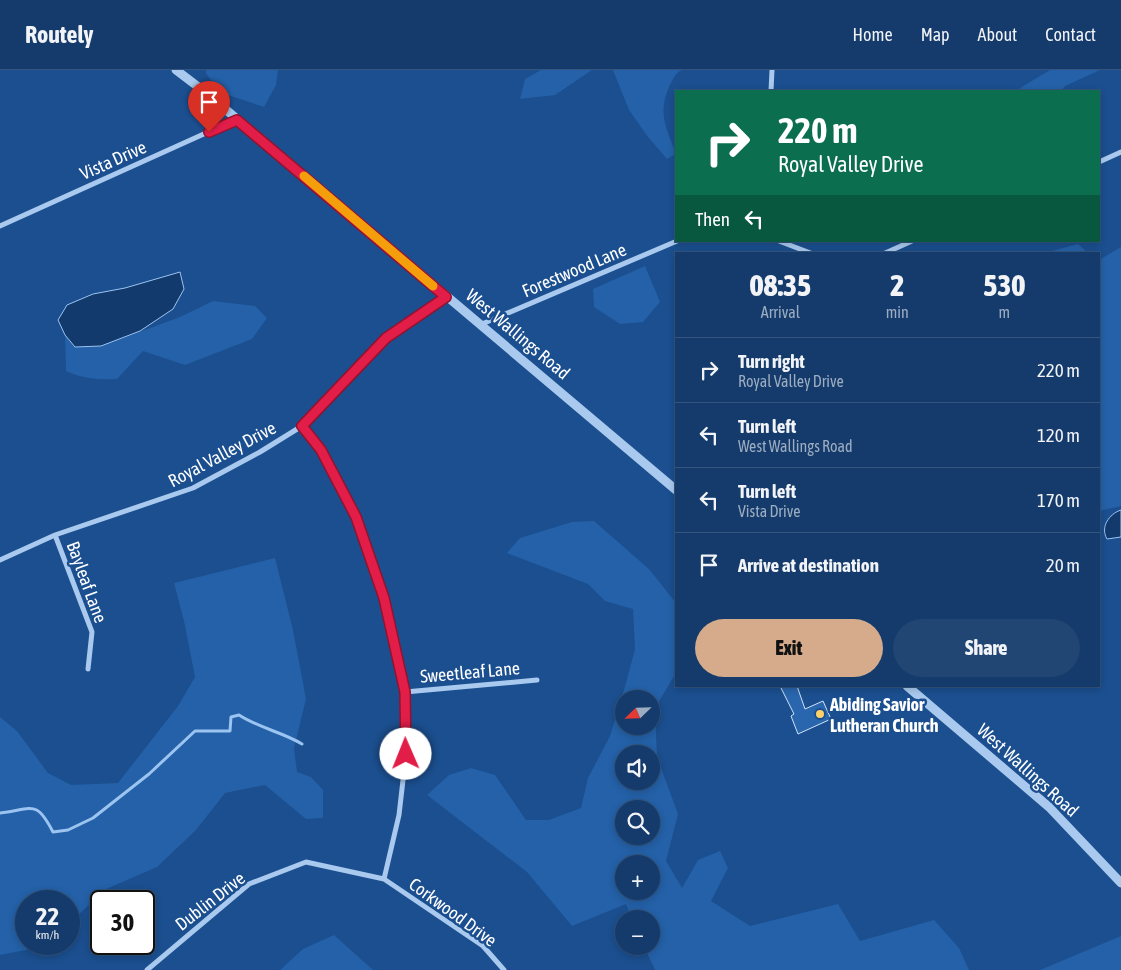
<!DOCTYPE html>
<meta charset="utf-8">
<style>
:root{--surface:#143b6b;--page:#214673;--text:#f1f3f6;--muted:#9dadc1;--line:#33557e;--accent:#d6ab8b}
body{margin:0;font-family:"Asap Condensed",sans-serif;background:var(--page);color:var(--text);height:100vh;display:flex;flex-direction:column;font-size:19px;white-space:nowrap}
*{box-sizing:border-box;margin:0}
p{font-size:16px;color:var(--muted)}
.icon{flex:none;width:28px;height:28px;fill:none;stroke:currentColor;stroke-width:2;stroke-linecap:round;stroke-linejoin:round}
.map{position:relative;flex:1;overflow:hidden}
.panel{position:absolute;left:675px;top:182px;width:425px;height:435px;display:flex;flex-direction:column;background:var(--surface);border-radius:0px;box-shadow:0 2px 8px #0003,0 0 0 1px var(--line)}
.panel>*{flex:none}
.banner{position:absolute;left:675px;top:20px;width:425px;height:152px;border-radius:0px;box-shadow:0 2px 8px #0003,0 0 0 1px var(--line);background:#0b6e4f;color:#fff;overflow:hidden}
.needle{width:32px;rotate:247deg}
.buttons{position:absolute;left:615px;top:620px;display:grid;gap:10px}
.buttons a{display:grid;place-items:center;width:45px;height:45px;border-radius:50%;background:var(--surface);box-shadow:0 2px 8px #0003,0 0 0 1px var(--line);font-size:25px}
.speed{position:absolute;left:15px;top:820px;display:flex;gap:10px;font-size:25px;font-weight:700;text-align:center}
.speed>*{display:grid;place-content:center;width:65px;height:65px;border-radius:50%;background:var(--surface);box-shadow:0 2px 8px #0003,0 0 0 1px var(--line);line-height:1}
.speed small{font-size:12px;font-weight:400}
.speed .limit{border:2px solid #111;border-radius:8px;background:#fff;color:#111}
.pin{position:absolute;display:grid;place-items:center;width:42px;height:42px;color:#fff;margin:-51px -21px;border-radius:50% 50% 50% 0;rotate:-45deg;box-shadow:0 0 5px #0007}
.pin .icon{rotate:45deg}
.me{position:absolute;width:55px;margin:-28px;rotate:359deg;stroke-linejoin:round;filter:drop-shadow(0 0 4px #0008)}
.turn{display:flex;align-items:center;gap:18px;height:105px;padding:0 20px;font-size:22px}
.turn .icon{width:65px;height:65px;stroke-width:2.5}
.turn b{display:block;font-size:35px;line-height:42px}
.then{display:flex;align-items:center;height:48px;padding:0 20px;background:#0003;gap:10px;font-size:19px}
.eta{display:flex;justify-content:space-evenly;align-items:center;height:85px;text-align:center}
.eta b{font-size:30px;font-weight:800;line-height:35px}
.cta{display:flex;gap:10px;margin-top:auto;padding:10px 20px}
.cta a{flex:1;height:58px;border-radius:30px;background:var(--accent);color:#111;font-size:20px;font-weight:800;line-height:58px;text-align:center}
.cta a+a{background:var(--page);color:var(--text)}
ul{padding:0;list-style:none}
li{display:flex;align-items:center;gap:15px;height:65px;padding:0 20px;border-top:1px solid var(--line)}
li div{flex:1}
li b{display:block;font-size:19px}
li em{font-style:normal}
header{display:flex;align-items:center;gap:30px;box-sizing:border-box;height:70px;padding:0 25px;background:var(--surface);border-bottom:1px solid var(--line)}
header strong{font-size:24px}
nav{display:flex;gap:28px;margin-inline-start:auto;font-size:18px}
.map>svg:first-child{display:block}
.green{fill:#2461a8;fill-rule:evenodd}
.water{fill:#123a6d;stroke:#9cc4f0}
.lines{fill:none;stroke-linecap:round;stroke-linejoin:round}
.stream{stroke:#9cc4f0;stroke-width:3}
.building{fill:#2a66ad;stroke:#cfe3fa}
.minor{stroke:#a9c9ee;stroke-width:5}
.tertiary{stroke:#a9c9ee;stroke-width:9}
.route-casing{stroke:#92132f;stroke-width:12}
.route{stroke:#e11d48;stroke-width:9}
.slow{stroke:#f59e0b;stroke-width:9}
.poi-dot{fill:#ffd166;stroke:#1b4f8f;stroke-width:2}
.labels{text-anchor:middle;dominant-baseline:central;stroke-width:5;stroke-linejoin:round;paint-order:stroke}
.street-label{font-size:18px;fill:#fff;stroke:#1b4f8f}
.poi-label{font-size:18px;font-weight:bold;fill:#fff;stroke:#1b4f8f;text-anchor:start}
</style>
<header>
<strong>Routely</strong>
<nav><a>Home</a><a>Map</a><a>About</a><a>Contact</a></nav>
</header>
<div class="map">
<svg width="1121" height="900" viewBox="0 0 1121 900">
<rect width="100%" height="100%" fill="#1b4f8f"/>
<path class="green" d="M206 0H278L276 15 264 37 219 22 206 3Z
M541 0H592L555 25 520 29 525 9Z
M613 0H682C675 3 674 8 670 15 657 43 666 57 676 84L667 89 648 67 629 40Z
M1050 0H1100L1065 16 1061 21H1015Z
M1078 174 1089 184H1045V183Z
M1121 177V436L1099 441V190Z
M645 196 660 232 643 252 620 254 594 237 593 219Z
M213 231 255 236 267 248 252 269 185 295 143 281 117 309C98 310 84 309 66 301L65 265 75 277 101 276 180 247Z
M594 451 649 499 676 533V603L655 638 657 687 678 744 666 791 682 818 698 790 720 781 728 798 711 831 750 856 838 834 860 871 934 850 959 878 969 900H655L644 876H651V849H632L626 834 572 856 527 802 427 725 449 705 471 698 495 705 526 750H549L581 738 588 708 610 666 626 613 635 579 633 539 605 531 588 514 507 483 520 468 572 452ZM624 629H651V656H624ZM624 684H651V711H624ZM624 739H651V766H624ZM624 794H651V821H624Z
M275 488 293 560 306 629 294 678 297 702 311 707 323 720V748L306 749 265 715 225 723 196 760 157 797 104 820 69 854V831H26V874H40L31 879 0 885V647L17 661 48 703 71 715 118 713 178 636 195 607 184 551 174 513Z
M334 865 373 900H280L303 879Z
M1121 866V900H1040Z"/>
<path class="water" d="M180 202 184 219 173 239 140 261 101 276 75 277 65 265 58 250 67 235 93 224 125 218Z
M1121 440V467L1107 469C1100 457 1109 444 1121 440Z"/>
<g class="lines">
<path class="stream" d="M0 743C33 739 36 729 53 762L68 760 93 748 149 704 195 661H230L231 647 239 645C259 658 282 662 302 674"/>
</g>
<path class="building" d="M780 616H797L805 639 823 631 831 649 798 664 791 646 794 644Z"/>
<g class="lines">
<path class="minor" d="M771 21 772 0
M1099 92 1121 82
M0 156 237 49
M779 171 813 184
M883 184 912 171
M482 254 677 171
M302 356 321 380 356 447 384 528 405 622 406 684 399 745 384 809
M55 465 92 562 88 599
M0 490 55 465 193 418 260 382 302 356 386 268 446 227
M405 622 537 610
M147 900 249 814 306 792 384 809 483 876 504 900"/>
<path class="tertiary" d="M176 0 205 22 676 420
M907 616 1049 737 1121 813"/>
</g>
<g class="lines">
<g class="route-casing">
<path id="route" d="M209 62 237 50 446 227 386 268 302 356 321 380 356 447 384 528 405 622 406 684"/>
</g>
<use href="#route" class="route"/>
<path class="slow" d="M304 106 433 216"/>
</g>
<circle class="poi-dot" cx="820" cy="644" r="5"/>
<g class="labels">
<g class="street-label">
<text transform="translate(113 90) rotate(-24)">Vista Drive</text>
<text transform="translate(574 200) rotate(-23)">Forestwood Lane</text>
<text transform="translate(518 264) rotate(40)">West Wallings Road</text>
<text transform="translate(222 384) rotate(-28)">Royal Valley Drive</text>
<text transform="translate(87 512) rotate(70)">Bayleaf Lane</text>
<text transform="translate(470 602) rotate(-5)">Sweetleaf Lane</text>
<text transform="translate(1028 700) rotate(42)">West Wallings Road</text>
<text transform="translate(210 831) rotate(-38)">Dublin Drive</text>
<text transform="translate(453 842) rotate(36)">Corkwood Drive</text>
</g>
<g class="poi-label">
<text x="830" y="634">Abiding Savior<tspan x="830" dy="21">Lutheran Church</tspan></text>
</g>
</g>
</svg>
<div class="buttons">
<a><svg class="needle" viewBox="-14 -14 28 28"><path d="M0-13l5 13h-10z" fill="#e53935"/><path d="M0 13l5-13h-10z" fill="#9dadc1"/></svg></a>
<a><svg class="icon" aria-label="sound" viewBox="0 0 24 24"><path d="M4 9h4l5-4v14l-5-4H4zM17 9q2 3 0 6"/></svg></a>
<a><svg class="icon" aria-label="search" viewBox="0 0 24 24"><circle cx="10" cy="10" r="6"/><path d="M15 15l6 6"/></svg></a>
<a>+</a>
<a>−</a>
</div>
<div class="speed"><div>22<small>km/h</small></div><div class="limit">30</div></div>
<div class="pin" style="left:209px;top:62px;background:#d93025"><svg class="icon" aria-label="arrive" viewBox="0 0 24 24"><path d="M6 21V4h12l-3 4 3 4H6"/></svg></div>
<svg class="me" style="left:406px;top:684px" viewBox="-20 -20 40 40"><circle r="19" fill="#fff"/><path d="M0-13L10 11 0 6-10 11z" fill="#e11d48"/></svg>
<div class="banner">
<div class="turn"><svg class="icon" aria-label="right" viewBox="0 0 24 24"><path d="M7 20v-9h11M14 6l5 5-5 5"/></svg><div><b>220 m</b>Royal Valley Drive</div></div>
<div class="then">Then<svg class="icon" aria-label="left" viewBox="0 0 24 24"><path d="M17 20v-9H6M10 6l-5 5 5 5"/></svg></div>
</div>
<section class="panel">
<div class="eta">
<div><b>08:35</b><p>Arrival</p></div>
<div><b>2</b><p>min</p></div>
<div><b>530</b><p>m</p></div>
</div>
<ul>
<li><svg class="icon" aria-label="right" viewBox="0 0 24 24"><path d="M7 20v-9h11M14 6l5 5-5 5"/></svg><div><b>Turn right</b><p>Royal Valley Drive</p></div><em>220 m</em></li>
<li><svg class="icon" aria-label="left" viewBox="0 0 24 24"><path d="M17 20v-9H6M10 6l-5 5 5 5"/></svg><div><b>Turn left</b><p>West Wallings Road</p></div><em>120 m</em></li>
<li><svg class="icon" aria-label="left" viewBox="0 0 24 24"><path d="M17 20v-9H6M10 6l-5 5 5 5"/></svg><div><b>Turn left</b><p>Vista Drive</p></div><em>170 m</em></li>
<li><svg class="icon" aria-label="arrive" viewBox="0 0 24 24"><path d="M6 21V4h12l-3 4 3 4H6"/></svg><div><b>Arrive at destination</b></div><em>20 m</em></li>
</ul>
<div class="cta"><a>Exit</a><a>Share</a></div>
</section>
</div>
